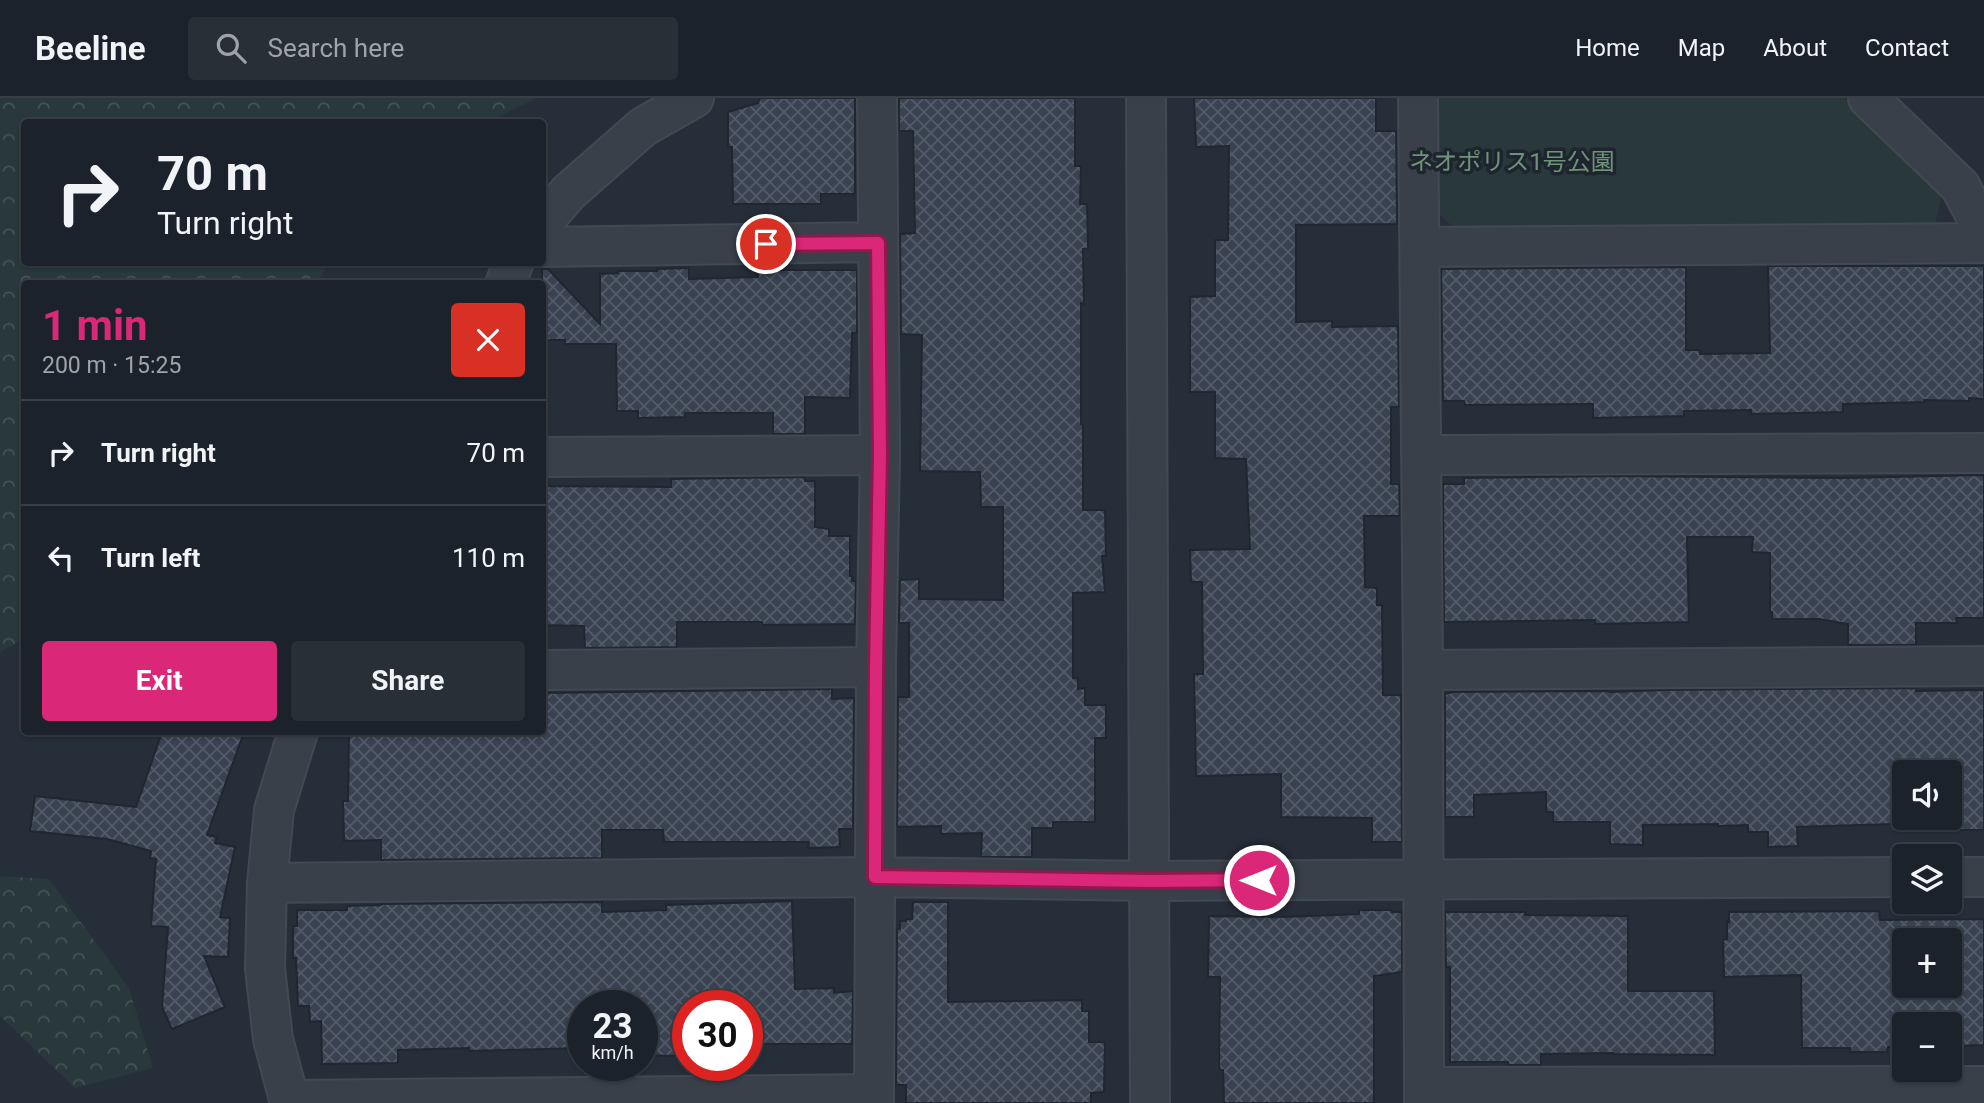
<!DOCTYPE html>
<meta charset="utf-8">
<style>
:root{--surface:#1c222b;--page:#292f37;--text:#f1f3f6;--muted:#a0a4a9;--line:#3a3f47;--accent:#db2777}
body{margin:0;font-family:Roboto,"Noto Sans JP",sans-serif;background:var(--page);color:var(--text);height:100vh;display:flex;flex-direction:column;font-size:26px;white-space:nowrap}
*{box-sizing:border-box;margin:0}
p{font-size:23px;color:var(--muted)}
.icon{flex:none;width:38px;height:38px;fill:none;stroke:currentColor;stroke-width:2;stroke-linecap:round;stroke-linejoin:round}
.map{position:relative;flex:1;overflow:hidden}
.sheet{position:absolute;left:21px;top:182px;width:525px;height:455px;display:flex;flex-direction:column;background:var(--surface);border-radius:7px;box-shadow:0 2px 5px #0004,0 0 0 2px var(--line)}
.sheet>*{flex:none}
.hud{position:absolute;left:21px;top:21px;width:525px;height:147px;border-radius:7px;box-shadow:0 2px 5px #0004,0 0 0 2px var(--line);background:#1c222b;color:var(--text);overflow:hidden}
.tools{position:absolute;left:1892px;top:662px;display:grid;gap:14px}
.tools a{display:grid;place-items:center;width:70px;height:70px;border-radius:7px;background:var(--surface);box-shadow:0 2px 5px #0004,0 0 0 2px var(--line);font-size:35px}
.speed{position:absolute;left:567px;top:892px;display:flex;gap:14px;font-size:35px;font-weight:700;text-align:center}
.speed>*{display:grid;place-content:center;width:91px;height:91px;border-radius:50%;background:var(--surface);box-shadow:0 2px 5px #0004,0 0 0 2px var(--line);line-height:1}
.speed small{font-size:18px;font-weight:400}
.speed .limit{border:10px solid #d22;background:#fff;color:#111}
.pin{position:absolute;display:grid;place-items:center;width:60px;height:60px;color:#fff;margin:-30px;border:4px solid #fff;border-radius:50%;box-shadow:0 2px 7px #0007}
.me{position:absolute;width:77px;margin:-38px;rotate:270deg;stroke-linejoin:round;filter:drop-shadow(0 0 5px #0008)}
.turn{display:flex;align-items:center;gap:24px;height:147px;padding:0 21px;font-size:32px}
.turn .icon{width:91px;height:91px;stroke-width:2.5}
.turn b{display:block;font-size:49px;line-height:60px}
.round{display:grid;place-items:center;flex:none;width:74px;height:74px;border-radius:7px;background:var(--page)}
.head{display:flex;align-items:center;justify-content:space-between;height:119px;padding:0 21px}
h1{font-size:42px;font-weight:700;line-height:52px;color:var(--accent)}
.button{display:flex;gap:14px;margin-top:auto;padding:14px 21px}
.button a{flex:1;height:80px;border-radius:7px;background:var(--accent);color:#fff;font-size:28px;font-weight:700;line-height:80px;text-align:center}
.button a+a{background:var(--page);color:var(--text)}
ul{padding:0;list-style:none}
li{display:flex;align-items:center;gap:21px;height:105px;padding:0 21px;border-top:2px solid var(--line)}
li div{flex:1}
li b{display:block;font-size:26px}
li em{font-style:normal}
header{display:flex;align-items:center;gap:42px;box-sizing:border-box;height:98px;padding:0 35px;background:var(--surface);border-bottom:2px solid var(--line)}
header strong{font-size:33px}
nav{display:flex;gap:38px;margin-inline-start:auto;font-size:24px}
.search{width:490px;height:63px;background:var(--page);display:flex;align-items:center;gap:18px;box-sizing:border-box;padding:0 24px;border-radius:7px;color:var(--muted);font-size:26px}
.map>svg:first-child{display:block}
.green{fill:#28383b}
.forest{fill:url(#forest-crowns)}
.building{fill:url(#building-cross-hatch);stroke:#202731;stroke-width:2;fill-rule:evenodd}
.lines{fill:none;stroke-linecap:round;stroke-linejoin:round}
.minor-casing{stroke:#424953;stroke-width:42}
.tertiary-casing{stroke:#424953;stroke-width:42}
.minor{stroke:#39404a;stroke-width:38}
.tertiary{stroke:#39404a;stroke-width:38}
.route-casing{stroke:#8e194d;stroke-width:18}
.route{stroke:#db2777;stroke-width:12}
.labels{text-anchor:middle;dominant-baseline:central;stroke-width:7;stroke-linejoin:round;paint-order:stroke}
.park-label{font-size:24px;fill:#6e9477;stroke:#1e252f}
</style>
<header>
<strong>Beeline</strong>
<div class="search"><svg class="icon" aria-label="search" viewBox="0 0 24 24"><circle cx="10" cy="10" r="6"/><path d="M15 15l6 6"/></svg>Search here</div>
<nav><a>Home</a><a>Map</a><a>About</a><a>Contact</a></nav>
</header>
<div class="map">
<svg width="1984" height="1005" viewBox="0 0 1984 1005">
<defs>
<pattern id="forest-crowns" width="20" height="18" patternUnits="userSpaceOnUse" patternTransform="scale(1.75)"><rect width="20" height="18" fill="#28383b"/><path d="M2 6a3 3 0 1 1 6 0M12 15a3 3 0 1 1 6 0" fill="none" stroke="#455356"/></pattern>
<pattern id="building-cross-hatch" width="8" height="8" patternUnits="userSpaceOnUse" patternTransform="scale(1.75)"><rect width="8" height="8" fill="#384250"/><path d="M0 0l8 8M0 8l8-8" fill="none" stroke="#535b68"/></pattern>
</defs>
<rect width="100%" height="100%" fill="#262e39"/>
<path class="green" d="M1436 0H1844L1943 93 1935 127 1454 130 1438 115Z"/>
<path class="forest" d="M0 0H537L487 24H24V164L329 165 317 185 24 186V541L0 554Z
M0 778 49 781 129 890 153 970 75 990 0 918Z"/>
<path class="building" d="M760 0H855V96H821V106H733L732 49H728V14L758 5Z
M899 0H1075V68H1081L1080 106H1087L1088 151H1083L1084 206 1081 205V326H1083V412H1105L1106 458H1102L1105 494 1073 495V580H1078V591L1085 590V607H1106V640H1095V724H1053V730H1032V759H981L982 735 941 736V728L897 729 898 599H909V525H899L900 482 919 481V501L1003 502V409H981L980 374 920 373 922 237 901 236 900 136 915 135 913 33H899Z
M1194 0H1376V33H1396L1397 126 1296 127V224L1332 223V229L1398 228 1399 309H1391V386H1399L1400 418H1364L1365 489 1377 490V507H1382L1383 597H1401L1402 744H1372V720L1281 719V676L1196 678 1194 576H1203L1202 484H1191L1190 452 1250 451 1246 361 1215 360V294H1190V199L1215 198V142H1228L1229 48 1196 49Z
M1768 168H1984V301L1969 300V303L1924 302V304L1843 306V314L1751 316V312L1684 313V318L1593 320V306L1465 307 1464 303H1443L1441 171 1686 169V252H1700V256L1770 255Z
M689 170V181L758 179 757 172H857V235H852L850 300 805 299V336H773V315H685V319L638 320V313H617L616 246H565V242H542V171H548L600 226V176L618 175V173H657V171Z
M1984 377V520H1956L1957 525H1916V547H1848V526L1819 521H1772V514H1770V455L1752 454 1753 439H1687L1689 524 1595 526V522L1444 524 1443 386H1464V380L1608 378 1844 380Z
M805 379V383H815V429L829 431V438H850V478H852V483H856L855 526 763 527 762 524H677V549L585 550 584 528 542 527V388L671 389V381Z
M1916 590V593L1984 592V732H1954V730H1937V727L1893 728V726L1797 729 1798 748 1768 749V734H1748V727L1718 728V726L1643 727V747L1610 746V724H1553V714H1546V694L1474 697V719H1445V596L1450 595V594L1610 593V594L1666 592ZM1904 674H1950V719H1904Z
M832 591V601L854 600 853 731H839L840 749 808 750 809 744H664L663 732H602V760L381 762V742L344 743 343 703H348L349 634H542V595Z
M162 634H244L207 737 217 739 215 745 235 749 220 819 230 820 228 859 204 858 225 909 172 931 162 909 168 829 151 828 156 761 150 760 151 753 107 741 30 733 35 698 136 709Z
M792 803 795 891 834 890V895L853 893 852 946H747V908H688V945H676V958L642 957V908H583V950L469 953V950L398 952V965L322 966 321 923 310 924 309 908H298L296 860H293V828H297V812H347V808L381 807V806L602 804V814L666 812V807Z
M913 804H948V904L1082 902V913H1089V944H1105L1104 994 1091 995V1005H906V987H896L897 831H900V823H906V821H912Z
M1359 812H1392V814H1402V874L1374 878V1005H1224L1223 972H1220L1219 967 1220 879H1208L1209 818 1282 819 1359 816Z
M1879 813 1880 822 1984 821V947L1950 948V926H1904V949H1888L1887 954H1850V950H1802L1801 877 1724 879 1723 842 1727 841V823L1729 824V814ZM1904 842H1950V887H1904Z
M1445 814H1525V817L1628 818V893H1714L1715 957 1613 956V955L1541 956V967H1508V964H1450V869H1446Z"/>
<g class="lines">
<g class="minor-casing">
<path id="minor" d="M1418 0 1423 572 1424 1005
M1868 0 1960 88 1984 133
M542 125 569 94 643 29 694 0
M542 149 878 144
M1421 149 1984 145
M505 186 514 164
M1422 357 1984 355
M542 359 880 357
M542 572 876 569
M1423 572 1984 568
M1950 779H1984
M267 785 875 779 1150 783 1904 779
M1424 989 1984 988
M289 1002 874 996
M290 1005 273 941 265 870 267 785 274 712 298 634
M874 1005 876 569 880 357 877 0"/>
</g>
<g class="tertiary-casing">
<path id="tertiary" d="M1146 0 1150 1005"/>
</g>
<use href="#minor" class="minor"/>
<use href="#tertiary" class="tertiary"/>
</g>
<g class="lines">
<g class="route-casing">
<path id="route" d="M766 146 878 145 880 357 876 569 875 779 1150 783 1259 782"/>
</g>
<use href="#route" class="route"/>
</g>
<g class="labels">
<g class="park-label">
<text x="1512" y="64">ネオポリス1号公園</text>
</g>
</g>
</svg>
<div class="tools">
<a><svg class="icon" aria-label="sound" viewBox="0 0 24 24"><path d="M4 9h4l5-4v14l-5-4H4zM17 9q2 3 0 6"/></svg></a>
<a><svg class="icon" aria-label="layers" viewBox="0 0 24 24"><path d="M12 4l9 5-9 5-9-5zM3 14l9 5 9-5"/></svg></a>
<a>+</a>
<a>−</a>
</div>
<div class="speed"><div>23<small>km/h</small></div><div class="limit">30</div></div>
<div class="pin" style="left:766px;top:146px;background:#d93025"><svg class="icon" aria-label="arrive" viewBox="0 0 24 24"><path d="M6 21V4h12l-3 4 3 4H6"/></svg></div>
<svg class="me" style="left:1259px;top:782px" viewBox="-20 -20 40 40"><circle r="17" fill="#db2777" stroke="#fff" stroke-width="3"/><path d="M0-11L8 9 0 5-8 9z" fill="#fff"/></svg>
<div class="hud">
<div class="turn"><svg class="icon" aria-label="right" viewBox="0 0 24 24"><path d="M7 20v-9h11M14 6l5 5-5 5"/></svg><div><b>70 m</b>Turn right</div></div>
</div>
<section class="sheet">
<div class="head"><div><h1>1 min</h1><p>200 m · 15:25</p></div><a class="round" style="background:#d93025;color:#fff"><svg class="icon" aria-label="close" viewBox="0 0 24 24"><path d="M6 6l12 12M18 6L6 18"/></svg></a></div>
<ul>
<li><svg class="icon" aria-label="right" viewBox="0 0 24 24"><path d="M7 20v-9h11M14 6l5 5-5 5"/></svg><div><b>Turn right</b></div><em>70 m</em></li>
<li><svg class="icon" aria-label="left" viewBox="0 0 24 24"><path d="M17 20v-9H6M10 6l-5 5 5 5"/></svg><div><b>Turn left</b></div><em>110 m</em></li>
</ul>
<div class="button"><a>Exit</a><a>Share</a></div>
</section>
</div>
